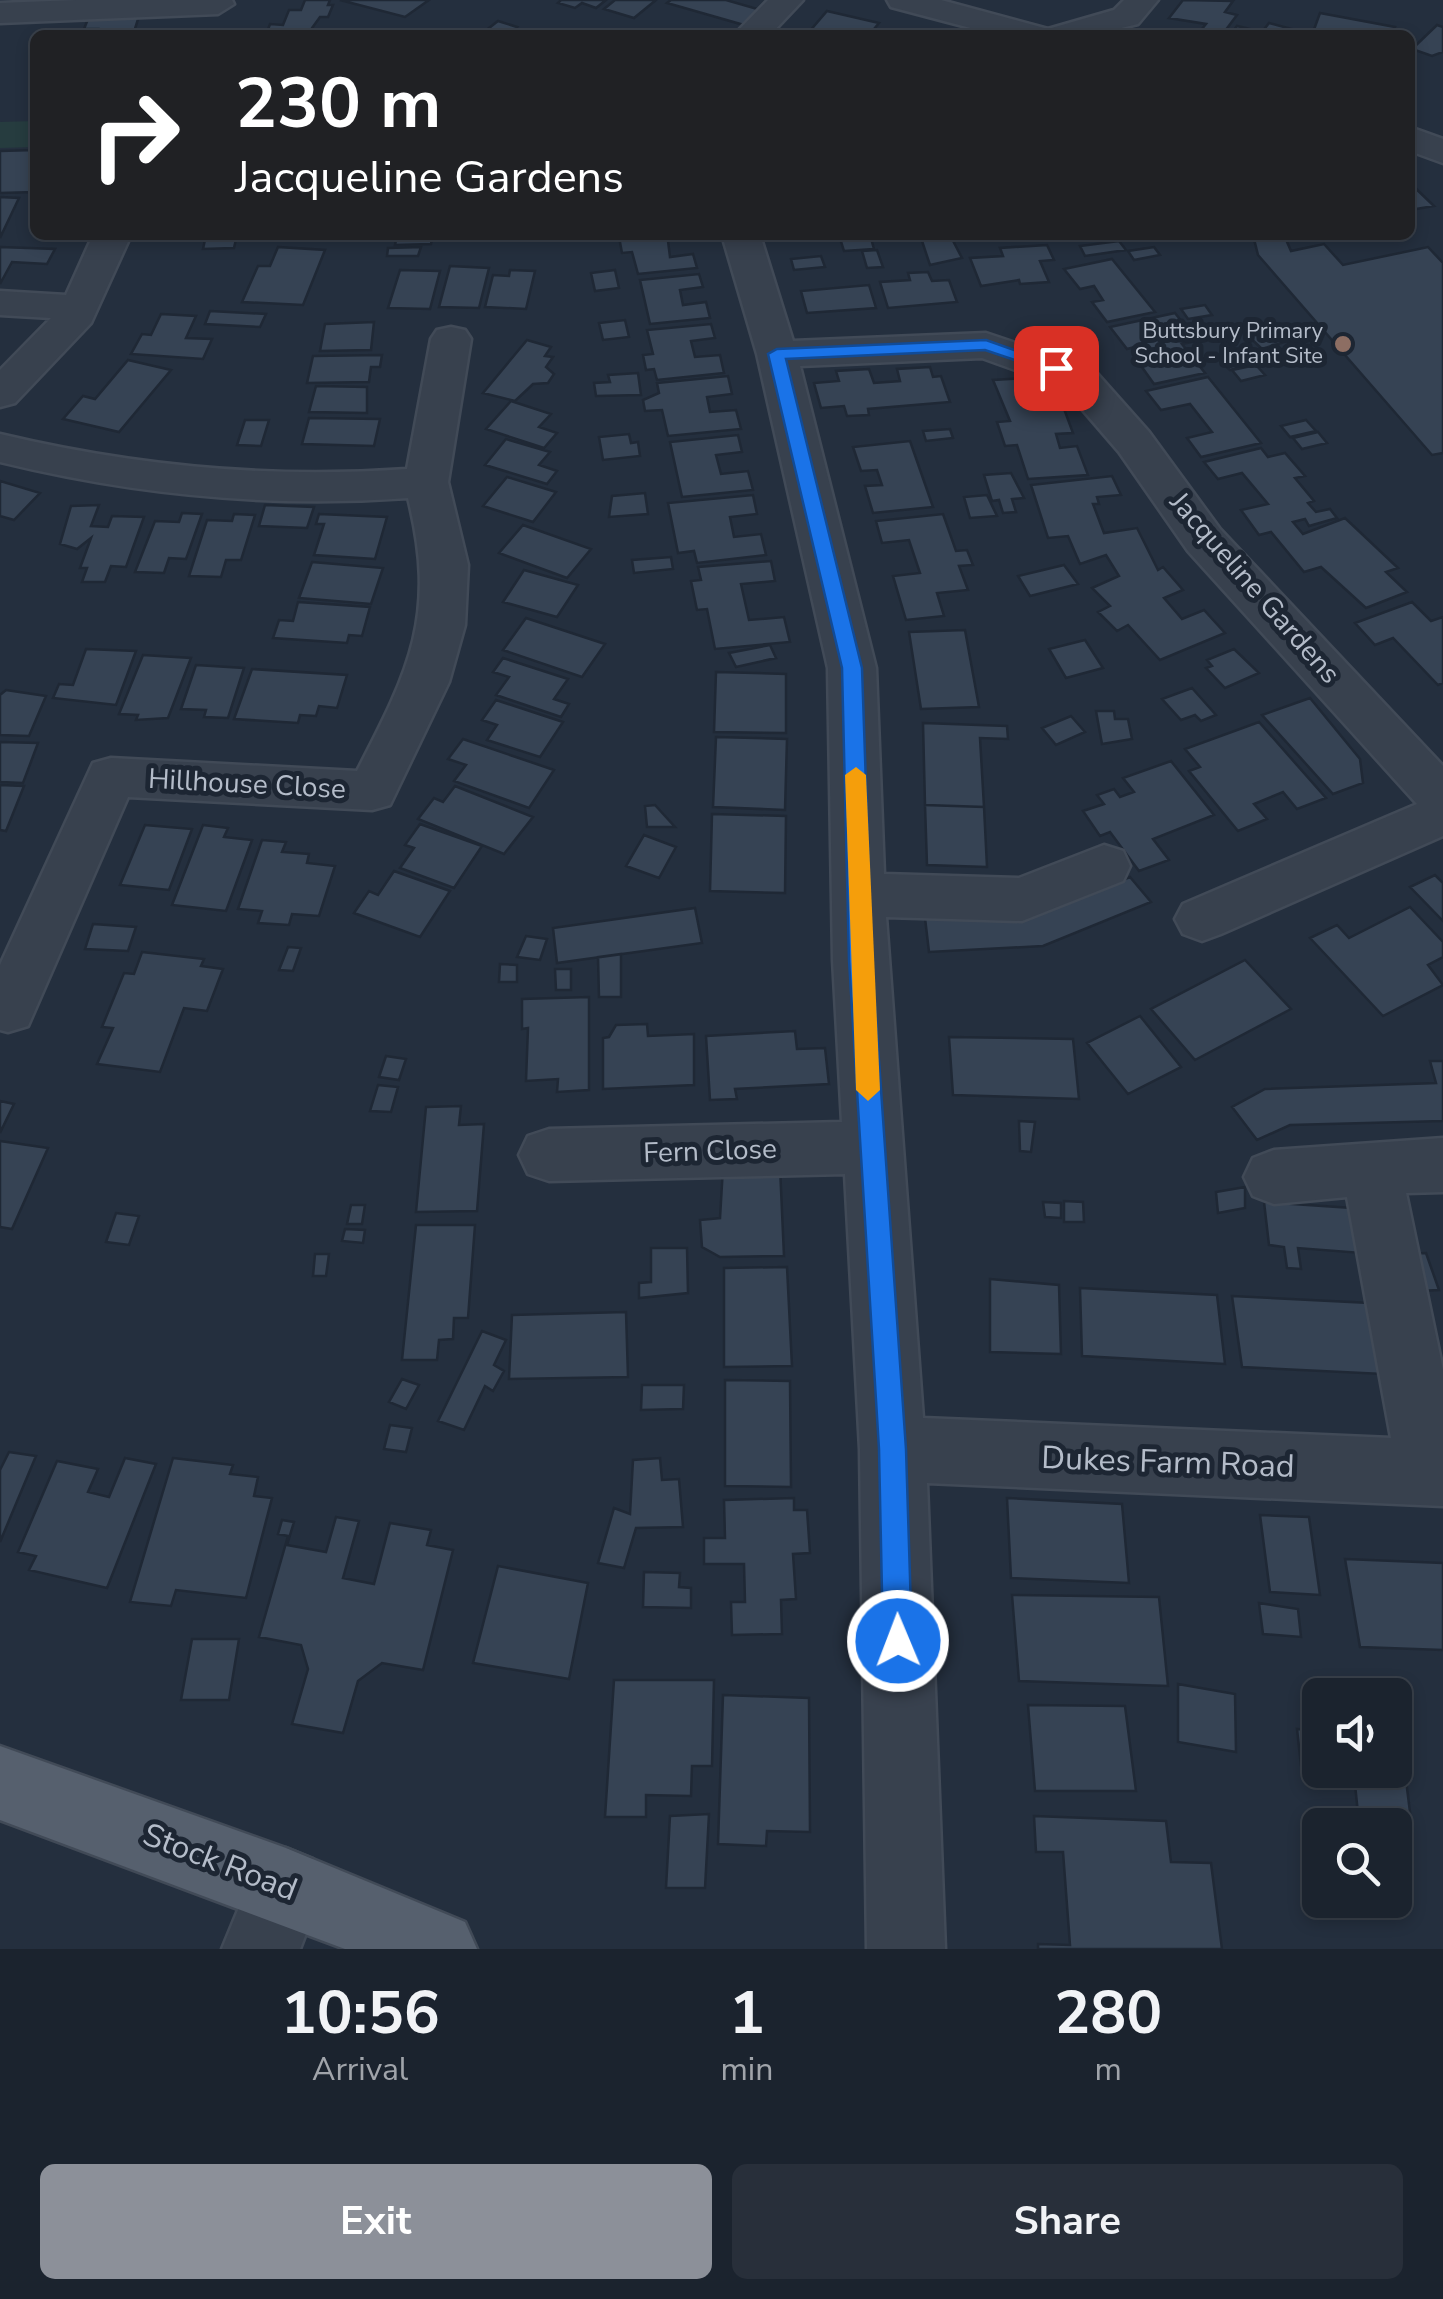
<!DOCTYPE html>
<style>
:root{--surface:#1b232e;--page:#282f3a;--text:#f1f3f6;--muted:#a0a4aa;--line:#39404a;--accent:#8c9099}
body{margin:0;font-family:"Nunito Sans",sans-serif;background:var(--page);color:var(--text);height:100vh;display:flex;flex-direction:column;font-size:38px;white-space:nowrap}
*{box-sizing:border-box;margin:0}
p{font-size:32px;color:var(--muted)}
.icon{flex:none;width:55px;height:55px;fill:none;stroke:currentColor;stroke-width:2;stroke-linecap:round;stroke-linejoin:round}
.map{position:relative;height:1949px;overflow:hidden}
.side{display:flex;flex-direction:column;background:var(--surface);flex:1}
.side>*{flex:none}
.guide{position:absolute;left:30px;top:30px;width:1385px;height:210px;border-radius:15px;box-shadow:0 5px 15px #0003,0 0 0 2px var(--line);background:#202124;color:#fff;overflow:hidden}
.tools{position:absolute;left:1302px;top:1678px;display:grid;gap:20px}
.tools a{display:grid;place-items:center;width:110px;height:110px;border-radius:15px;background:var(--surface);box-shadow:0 5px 15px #0003,0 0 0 2px var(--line);font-size:50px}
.pin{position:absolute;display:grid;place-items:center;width:85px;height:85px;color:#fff;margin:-42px;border-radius:20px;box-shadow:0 5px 15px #0006}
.me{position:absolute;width:110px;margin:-55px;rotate:359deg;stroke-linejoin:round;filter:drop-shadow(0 0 8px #0008)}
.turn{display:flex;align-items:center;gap:35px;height:210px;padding:0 40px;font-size:45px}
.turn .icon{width:130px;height:130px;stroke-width:2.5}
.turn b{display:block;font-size:70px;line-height:85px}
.eta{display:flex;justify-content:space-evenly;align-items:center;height:170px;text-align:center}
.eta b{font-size:60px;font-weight:700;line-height:70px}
.cta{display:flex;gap:20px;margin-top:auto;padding:20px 40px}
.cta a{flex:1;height:115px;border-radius:15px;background:var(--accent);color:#fff;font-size:40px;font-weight:700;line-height:115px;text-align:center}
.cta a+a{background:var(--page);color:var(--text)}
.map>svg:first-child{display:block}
.green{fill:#263c3f}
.building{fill:#364354;stroke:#1f2835;stroke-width:2.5}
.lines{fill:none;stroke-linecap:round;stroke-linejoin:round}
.minor-casing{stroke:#414a57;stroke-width:5}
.major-casing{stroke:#414a57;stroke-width:5}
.minor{fill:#38414e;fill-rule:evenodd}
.major{fill:#56606e;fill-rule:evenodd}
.route{fill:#1a73e8;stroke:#114b97;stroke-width:2.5}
.slow{fill:#f59e0b}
.education-dot{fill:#8d6e63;stroke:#1d2633;stroke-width:4}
.labels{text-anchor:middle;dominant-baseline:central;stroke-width:10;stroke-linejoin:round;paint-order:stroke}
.far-poi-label{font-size:22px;fill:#b4bcc9;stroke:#1d2633;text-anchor:end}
.street-label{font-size:28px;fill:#b4bcc9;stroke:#1d2633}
.near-street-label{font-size:32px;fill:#b4bcc9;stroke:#1d2633}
</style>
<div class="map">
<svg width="1443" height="1949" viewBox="0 0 1443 1949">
<rect width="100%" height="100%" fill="#242f3e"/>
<path class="green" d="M35 121V147L0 148V122Z"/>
<path class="building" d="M305 0H330L328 5H333L328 17H320L307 35H266L270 24 283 25 289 10H301Z
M340 0H429L405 17Z
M561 0H606L596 8 582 3 575 8 558 3Z
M615 0H656L634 18 604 9Z
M671 0H726L761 10 744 25 667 3Z
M1183 0 1233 1 1225 12 1237 15 1222 35H1197L1206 24 1169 18Z
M827 11 879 23 874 29 922 35 809 32Z
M140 13 133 35H96L98 29H84L90 14Z
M1320 13 1395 27 1391 35H1312Z
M498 21 517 27 507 35H480Z
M1269 23 1299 31 1296 35H1230L1237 26 1262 32Z
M1437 25 1443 27V52L1432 56 1412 49Z
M35 150V192L0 193V151Z
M1410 183 1434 206 1410 210Z
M0 197 19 198 0 238Z
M206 235H237L234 248 203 249Z
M397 235H433L431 244 395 245Z
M690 235 691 239 668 241 670 257 693 254 697 268 638 274 632 252 622 253 619 237Z
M839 235H870L874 249 844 251Z
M920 235H950L962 258 930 265Z
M1253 235H1284L1291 251 1324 244 1343 265 1428 247 1443 263V453L1432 455 1258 255Z
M1119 241 1126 250 1085 256 1080 246Z
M1047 245 1054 260 1040 261 1049 282 1020 284 1019 280 981 286 970 258 1003 256 1000 248Z
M0 247 55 249 47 264 12 262 0 284Z
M278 247 325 250 303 305 242 302 258 266H270Z
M421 247 418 256H387L388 248Z
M1154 247 1160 255 1134 260 1128 251Z
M877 250 883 267 867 268 862 251Z
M821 256 825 267 794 270 791 259Z
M1112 259 1155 312 1107 322 1092 302 1103 300 1094 286 1080 289 1064 269Z
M450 266 489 268 479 308 439 307Z
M400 270 440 271 430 309 388 308Z
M510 270 535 271 526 309 485 307 493 275 509 276Z
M615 270 619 288 595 291 591 273Z
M928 272 932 281 949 280 957 302 888 308 880 282 910 280 908 273Z
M699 274 703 287 680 290 683 305 706 302 710 318 650 324 640 280Z
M869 285 876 308 807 313 801 291Z
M1205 305 1212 315 1188 319 1181 309Z
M210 311 266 314 260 327 205 324Z
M1175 313 1197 341 1182 344 1205 373 1154 384 1139 363 1154 359 1143 345 1127 349 1110 327Z
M161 314 196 316 186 338 212 339 203 359 131 354 142 334 151 335Z
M625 320 629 337 603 340 599 323Z
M374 322 371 350 320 351 325 324Z
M1271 322 1291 340 1262 349 1243 331Z
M711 324 715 338 691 341 695 357 720 355 724 373 657 380 654 369 646 370 643 355 653 354 647 330Z
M527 340 551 347 545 356 553 357 546 367 554 374 548 383 533 384 515 401 483 393Z
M382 355 380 367H371L369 382 307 383 313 356Z
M1241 356 1250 364 1230 370 1221 362Z
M128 360 171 370 119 432 63 419 83 396 95 399Z
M1256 365 1265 375 1241 381 1232 370Z
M930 367 933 377 941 376 950 402 868 409 869 415 847 416 844 406 821 408 814 383 839 381 836 371 869 369 874 383 900 381 897 369Z
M638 373 641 395 596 396 594 383 610 382 608 375Z
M728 376 732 394 707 397 710 412 736 410 741 429 668 436 662 410 645 411 643 400 659 393 657 383Z
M1208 377 1261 443 1201 457 1187 438 1212 432 1190 404 1161 410 1146 391Z
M1025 378 1032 398 1045 397 1049 407 1063 406 1073 433 1056 434 1060 448 1077 446 1088 475 1028 479 1017 445 1005 446 997 422 1010 421 993 380Z
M316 386 367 387V413L309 412Z
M511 401 551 414 539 427 557 433 544 448 486 429Z
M309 418 380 419 374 446 302 444Z
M245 420H269L261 446 237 445Z
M1306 420 1316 431 1290 437 1281 426Z
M950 429 953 438 926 441 923 431Z
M1318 432 1327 443 1302 449 1293 438Z
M629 434 631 443 638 442 640 456 603 460 599 437Z
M738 435 742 452 716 455 721 474 748 471 753 490 682 497 670 442Z
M506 439 550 452 539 465 557 471 547 484 485 465Z
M910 441 933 507 873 513 865 486 882 485 877 470 861 471 853 447Z
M1261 448 1268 457 1285 453 1305 476 1295 478 1314 501 1308 503 1316 512 1330 509 1337 518 1309 526 1305 519 1293 522 1303 534 1345 518 1398 568 1386 572 1407 592 1366 608 1321 567 1304 572 1271 532 1259 535 1241 510 1268 504 1242 473 1218 479 1204 462Z
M1011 473 1024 498 1012 499 1016 512 1003 513 999 500 992 501 984 475Z
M1112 476 1121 495 1097 497 1099 504H1093L1104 533 1137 528 1158 570 1163 567 1183 590 1164 598 1182 619 1204 610 1225 633 1160 660 1128 625 1117 631 1098 612 1110 606 1092 588 1119 576 1106 555 1080 564 1068 536 1048 538 1031 485Z
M507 477 556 492 533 522 483 506Z
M0 481 40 493 14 520 0 516Z
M645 493 648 514 609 517 612 496Z
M753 495 757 514 730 517 734 537 761 534 766 555 697 563 694 551 678 553 668 503Z
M987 495 997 516 970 518 964 497Z
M99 505 91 526 108 527 112 516 144 517 126 567 111 566 105 582H82L87 568H80L91 538 77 549 60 544 71 506Z
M265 505 314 507 307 528 259 526Z
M182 513 202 514 186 559 169 558 164 573 135 572 155 521 179 522Z
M234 514 255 515 241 560H226L221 577 189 576 207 520 232 521Z
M319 514 387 517 375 559 314 555 324 524H316Z
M943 514 956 551 967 550 973 565 959 566 968 590 937 593 944 616 906 620 893 576 920 573 909 540 882 543 876 521Z
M523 525 591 549 567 578 499 553Z
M671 557 673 569 634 573 632 560Z
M771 561 775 581 741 584 749 620 784 617 790 642 715 649 707 609 697 610 691 581 701 580 698 567Z
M312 562 383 568 371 604 299 598Z
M1064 565 1078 584 1030 596 1018 576Z
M524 570 578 585 557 617 503 602Z
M298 602 370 607 362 636 349 635 347 643 273 638 279 620 293 621Z
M1412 602 1431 621 1443 617V683L1438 685 1393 638 1375 645 1355 623Z
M526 618 605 644 582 677 503 650Z
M965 630 979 707 921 709 909 632Z
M1085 640 1103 668 1066 678 1049 649Z
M770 645 776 658 736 667 729 653Z
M86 649 136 651 116 705 53 698 59 684 73 685Z
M1234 649 1259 673 1225 688 1206 668 1212 666 1207 660Z
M143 655 191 658 168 718 136 720 138 715 119 714Z
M503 658 568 679 554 699 569 704 561 717 496 695 509 677 493 672Z
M196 665 244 668 228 718 204 717 206 710 181 709Z
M252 669 347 675 337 708 319 706 316 716 300 715 298 723 234 719Z
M716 672 786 674V733L714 732Z
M1192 688 1216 715 1201 721 1195 715 1181 720 1162 699Z
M6 690 46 696 29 736 0 735V695Z
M1310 698 1360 759 1363 783 1333 794 1262 715Z
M496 700 563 722 540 757 487 740 497 725 482 720Z
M1096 711H1114L1115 719H1128L1132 739 1102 744Z
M1071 716 1085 732 1056 745 1042 728Z
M1259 722 1326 798 1297 809 1283 792 1254 804 1267 819 1238 831 1189 771 1200 767 1185 749Z
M923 723 1007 726 1008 739 980 738 984 807 925 805Z
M716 737 787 739 785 810 713 807Z
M463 739 554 770 529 808 454 781 466 765 448 759Z
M0 742 38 743 23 783 0 782Z
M1171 761 1214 815 1153 839 1169 860 1139 871 1110 832 1100 836 1083 811 1104 804 1097 795 1114 789 1120 797 1134 792 1123 778Z
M0 785 24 786 6 831 0 830Z
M455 786 533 817 504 854 418 819 434 798 443 802Z
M655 805 675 827H647L645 806Z
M925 805 984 807 987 867 927 865Z
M712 814 786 816 785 893 710 891Z
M420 824 482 846 454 888 400 868 414 848 405 845Z
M145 825 192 829 169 890 120 885Z
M203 825 228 828 224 837 252 840 226 911 172 905Z
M644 835 676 847 659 878 626 866Z
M262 840 286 842 282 852 309 854 307 863 335 866 319 916 292 914 289 925 258 923 262 911 238 909Z
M394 871 450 891 420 937 354 913 369 891 378 895Z
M1435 875 1443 883V921L1410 887Z
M1130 877 1151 902 1043 946 929 952 925 918 1030 917Z
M1410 907 1443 942V957L1428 965 1443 985 1383 1016 1310 938 1337 925 1349 938Z
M695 908 702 943 557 963 553 928Z
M93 924 136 927 128 951 85 949Z
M526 936 547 939 540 960 517 957Z
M288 947 301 948 293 971 279 970Z
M142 952 204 959 201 966 223 969 207 1011 184 1008 160 1072 97 1064 113 1028 102 1027 124 973 134 974Z
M621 954V997H599L598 957Z
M1245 960 1291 1009 1195 1060 1151 1009Z
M500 964 517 965V982H499Z
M555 969H571V990H556Z
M589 997V1090L557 1092 558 1079 526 1081 528 1028 522 1029V999Z
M1140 1016 1181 1067 1128 1094 1087 1043Z
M647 1024 648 1036 694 1034V1085L603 1089V1038L609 1037 616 1025Z
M795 1031 797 1049 825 1048 829 1084 735 1089 737 1099 710 1100 706 1036Z
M949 1037 1073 1039 1079 1099 953 1095Z
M386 1056 406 1059 399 1080 379 1077Z
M1430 1061H1443V1121L1290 1125 1257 1140 1232 1107 1265 1089 1436 1083Z
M378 1085 398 1087 391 1112 370 1111Z
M0 1101 14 1104 0 1133Z
M461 1106 459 1125 484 1124 477 1211 416 1212 426 1107Z
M1019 1121 1035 1122 1031 1152 1020 1151Z
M0 1141 48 1148 12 1229 0 1227Z
M723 1167H780L784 1256 720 1257 702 1247 700 1220 720 1218Z
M1245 1187V1208L1218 1213 1216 1192Z
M1064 1201 1083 1202 1084 1222H1064Z
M1043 1202 1061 1203V1218L1045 1217Z
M1264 1202 1367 1209 1374 1254 1298 1248 1301 1269 1287 1268 1284 1247 1269 1245Z
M351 1205H365L362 1224H347Z
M116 1213 139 1216 129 1245 106 1242Z
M416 1225H475L468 1318H454L453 1339 439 1340 437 1360H402Z
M345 1229 365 1230 363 1243 342 1241Z
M651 1248H687L688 1293 639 1298V1283L651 1282Z
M1426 1253 1439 1290 1419 1291 1406 1254Z
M315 1254H329L326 1276H313Z
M787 1267 792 1366 724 1367V1268Z
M990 1279 1059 1285 1061 1354 990 1352Z
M1080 1288 1217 1295 1225 1364 1082 1356Z
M1232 1296 1370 1303 1383 1374 1242 1367Z
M626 1312 628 1377 509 1379 512 1315Z
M482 1331 506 1340 494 1365 504 1371 493 1391 485 1386 464 1430 438 1421Z
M402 1379 419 1385 406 1409 389 1402Z
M725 1380 790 1381 791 1487 725 1486Z
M642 1385H684L683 1409 641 1410Z
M390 1425 412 1428 406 1452 384 1449Z
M9 1452 36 1456 0 1542V1470Z
M125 1458 156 1464 107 1588 29 1570 36 1556 18 1552 57 1461 98 1469 88 1492 109 1497Z
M173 1458 233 1465 230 1474 258 1477 254 1496 272 1498 246 1598 176 1590 171 1606 130 1602Z
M660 1458 662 1480 679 1479 683 1527 636 1528 624 1568 598 1563 614 1508 630 1514 633 1460Z
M794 1498V1510H807L810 1553 793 1554 796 1599 781 1600 782 1634 732 1635 731 1602H745L744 1564H704V1538H725L724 1500Z
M1007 1498 1122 1504 1129 1583 1011 1578Z
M1260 1515 1309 1517 1320 1595 1270 1592Z
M336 1517 359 1521 343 1578 374 1584 390 1523 431 1530 427 1545 453 1550 423 1670 382 1663 358 1681 343 1733 292 1724 308 1669 301 1645 259 1637 288 1536 278 1534 282 1520 294 1522 287 1545 326 1552Z
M1345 1559 1443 1563V1650L1360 1647Z
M498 1566 588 1583 569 1679 473 1663Z
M644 1572 680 1573 679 1587 691 1588V1608L643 1607Z
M1012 1595 1159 1597 1168 1686 1019 1681Z
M1259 1603 1298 1609 1301 1637 1263 1634Z
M192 1639H239L229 1700H181Z
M614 1680H714L712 1766H692L691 1796 646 1795V1817H605Z
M1178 1684 1235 1694 1236 1752 1178 1742Z
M723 1695 809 1698 810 1832 767 1831 766 1846 718 1844Z
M1028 1705 1125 1706 1136 1791H1035Z
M1297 1729 1320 1731V1767L1301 1765Z
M1354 1775 1406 1780 1412 1828 1359 1823Z
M709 1814 705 1888H666L670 1816Z
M1034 1816 1166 1821 1171 1862 1211 1863 1222 1949H1038V1944L1070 1945 1063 1852H1036Z"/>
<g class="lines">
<g class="minor-casing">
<path id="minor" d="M76 0H232L234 4 218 14 0 23V3Z
M768 0H803L770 35H734Z
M887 0H941L1048 29 1114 10 1124 0H1158L1138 24 1092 35H997L891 7Z
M1410 127 1443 139V163L1410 151Z
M93 235H131L91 323 15 403 0 407V370L51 318 0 315V291L66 295Z
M722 235H760L793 341 986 333 1093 369 1149 432 1220 529 1443 766V836L1221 934 1202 941 1183 934 1175 919 1183 904 1417 804 1188 551 1119 452 1063 387 982 358 800 366 876 668 884 874 1019 878 1104 845 1123 851 1130 866 1123 881 1022 921 886 917 923 1418 1391 1438 1347 1197 1274 1204 1253 1196 1244 1177 1253 1158 1274 1150 1443 1138V1192L1406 1193 1443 1370V1506L927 1483 945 1949H867L860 1449 845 1174 549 1181 528 1174 519 1155 528 1136 549 1129 842 1122 833 960 828 668 757 354Z
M451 327 465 330 471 339 448 482 468 565 465 625 449 682 390 805 372 810 128 797 28 1026 8 1032 0 1030V965L93 763 111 758 357 771C410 669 437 614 408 498 269 508 135 495 0 462V434C134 466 269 479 407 469L431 339 437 330Z
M286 1848 313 1859 324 1886 300 1949H222L259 1859Z"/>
</g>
<g class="major-casing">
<path id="major" d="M0 1746 286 1848 465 1922 477 1949H345L0 1820Z"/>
</g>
<use href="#minor" class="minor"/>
<use href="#major" class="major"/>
</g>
<path class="route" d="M986 340 1065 368 1056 374 985 350 786 359 862 668 872 960 906 1449 912 1641 908 1652 898 1656 887 1652 883 1641 879 1449 849 960 842 668 768 354 777 349Z"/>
<path class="slow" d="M856 767 866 775 880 1090 868 1101 856 1090 845 775Z"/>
<circle class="education-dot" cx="1343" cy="344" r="10"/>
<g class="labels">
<g class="far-poi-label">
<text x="1323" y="331">Buttsbury Primary<tspan x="1323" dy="25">School - Infant Site</tspan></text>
</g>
<g class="street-label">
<text transform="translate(1255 588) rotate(49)">Jacqueline Gardens</text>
<text transform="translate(247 784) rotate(3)">Hillhouse Close</text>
<text transform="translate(710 1151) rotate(-2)">Fern Close</text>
</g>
<g class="near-street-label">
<text transform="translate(1168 1462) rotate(2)">Dukes Farm Road</text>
<text transform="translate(220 1862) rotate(21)">Stock Road</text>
</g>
</g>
</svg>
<div class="tools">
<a><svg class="icon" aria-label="sound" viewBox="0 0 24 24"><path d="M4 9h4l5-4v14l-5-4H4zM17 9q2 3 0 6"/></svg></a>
<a><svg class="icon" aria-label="search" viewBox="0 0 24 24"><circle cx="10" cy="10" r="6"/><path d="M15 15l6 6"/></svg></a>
</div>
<div class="pin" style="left:1056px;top:368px;background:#d93025"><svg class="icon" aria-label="arrive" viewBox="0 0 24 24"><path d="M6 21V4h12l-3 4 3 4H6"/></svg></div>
<svg class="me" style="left:898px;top:1641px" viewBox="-20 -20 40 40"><circle r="17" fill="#1a73e8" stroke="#fff" stroke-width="3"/><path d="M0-11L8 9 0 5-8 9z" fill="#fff"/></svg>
<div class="guide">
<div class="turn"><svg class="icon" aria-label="right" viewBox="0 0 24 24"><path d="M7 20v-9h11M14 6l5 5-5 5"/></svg><div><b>230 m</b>Jacqueline Gardens</div></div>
</div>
</div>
<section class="side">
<div class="eta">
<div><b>10:56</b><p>Arrival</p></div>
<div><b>1</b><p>min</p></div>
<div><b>280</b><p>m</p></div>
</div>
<div class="cta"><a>Exit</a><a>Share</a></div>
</section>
